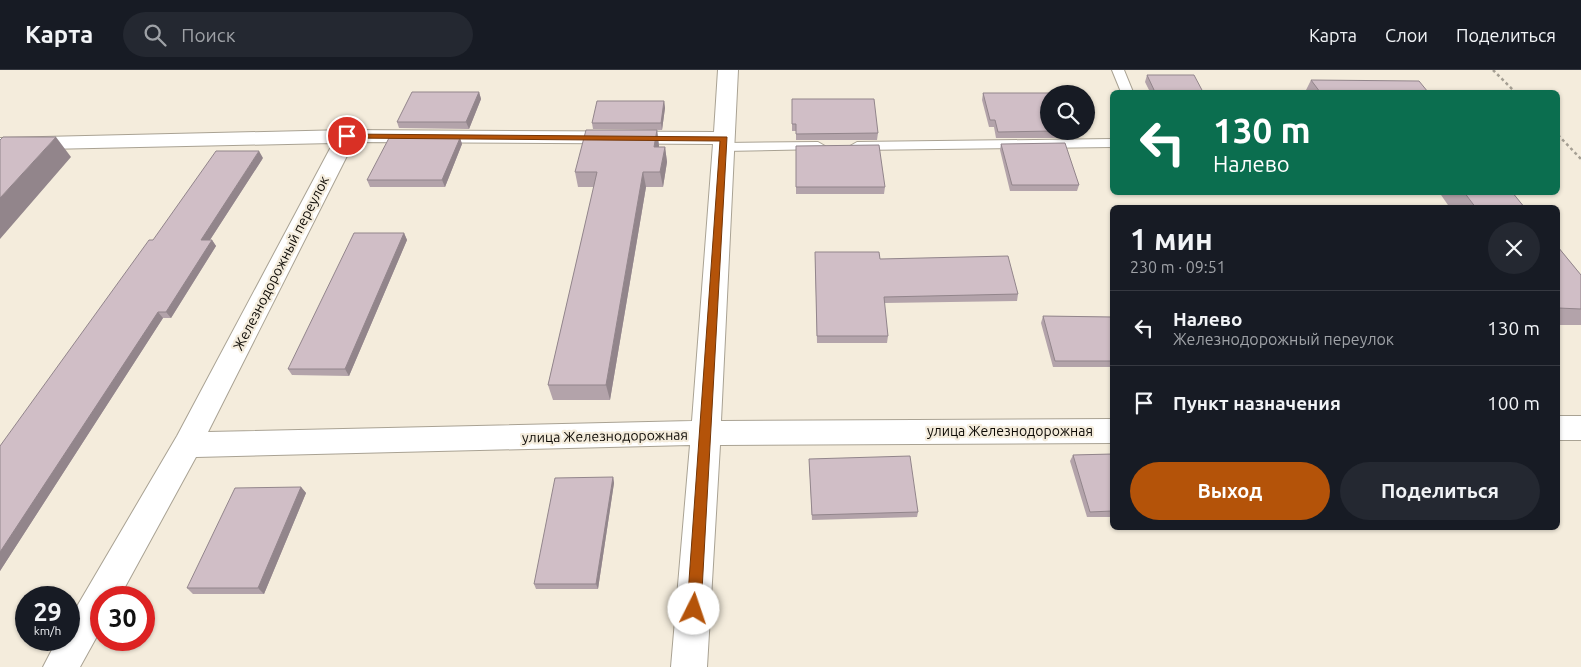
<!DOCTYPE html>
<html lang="ru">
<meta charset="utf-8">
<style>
:root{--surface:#171b24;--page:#242831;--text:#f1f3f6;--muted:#9ea1a6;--line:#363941;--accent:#b45309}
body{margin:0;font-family:Ubuntu,sans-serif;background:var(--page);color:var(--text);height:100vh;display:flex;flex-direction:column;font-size:19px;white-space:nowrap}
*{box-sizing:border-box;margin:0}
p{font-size:16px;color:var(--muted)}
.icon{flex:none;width:28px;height:28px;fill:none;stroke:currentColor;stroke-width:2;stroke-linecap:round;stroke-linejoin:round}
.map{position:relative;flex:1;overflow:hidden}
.drawer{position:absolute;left:1110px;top:135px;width:450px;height:325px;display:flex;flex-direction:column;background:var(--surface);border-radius:8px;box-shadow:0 1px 4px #0004}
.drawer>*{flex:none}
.guide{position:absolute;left:1110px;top:20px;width:450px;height:105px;border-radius:8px;box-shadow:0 1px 4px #0004;background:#0b6e4f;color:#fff;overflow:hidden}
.fabs{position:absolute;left:1040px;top:15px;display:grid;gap:10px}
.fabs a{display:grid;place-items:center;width:55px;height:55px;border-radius:50%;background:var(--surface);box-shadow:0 1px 4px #0004;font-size:25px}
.speed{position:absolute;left:15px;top:516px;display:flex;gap:10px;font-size:25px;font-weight:700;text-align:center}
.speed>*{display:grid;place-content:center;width:65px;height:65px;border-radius:50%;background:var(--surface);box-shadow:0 1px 4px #0004;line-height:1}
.speed small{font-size:12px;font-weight:400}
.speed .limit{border:8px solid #d22;background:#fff;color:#111}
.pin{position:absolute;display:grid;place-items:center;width:42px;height:42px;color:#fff;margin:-21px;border:2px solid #fff;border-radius:50%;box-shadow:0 1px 5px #0007}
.me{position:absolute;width:55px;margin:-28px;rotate:4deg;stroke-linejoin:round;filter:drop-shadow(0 0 4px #0008)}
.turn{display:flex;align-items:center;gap:18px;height:105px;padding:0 20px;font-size:22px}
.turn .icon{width:65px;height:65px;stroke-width:2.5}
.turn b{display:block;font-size:35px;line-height:42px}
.round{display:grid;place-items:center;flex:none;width:52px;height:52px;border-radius:26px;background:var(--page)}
.summary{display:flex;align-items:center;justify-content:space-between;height:85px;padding:0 20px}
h1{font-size:30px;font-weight:700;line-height:38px}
.primary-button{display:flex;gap:10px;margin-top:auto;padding:10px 20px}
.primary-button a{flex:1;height:58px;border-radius:30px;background:var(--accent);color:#fff;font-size:20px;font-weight:700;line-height:58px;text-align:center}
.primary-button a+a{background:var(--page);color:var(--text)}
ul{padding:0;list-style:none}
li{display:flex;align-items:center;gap:15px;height:75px;padding:0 20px;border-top:1px solid var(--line)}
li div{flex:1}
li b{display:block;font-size:19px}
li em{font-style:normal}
header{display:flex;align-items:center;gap:30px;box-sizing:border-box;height:70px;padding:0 25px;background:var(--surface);border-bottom:1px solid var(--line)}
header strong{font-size:24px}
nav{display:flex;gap:28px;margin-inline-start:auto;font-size:18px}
.search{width:350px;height:45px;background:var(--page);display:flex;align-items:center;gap:12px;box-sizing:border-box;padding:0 18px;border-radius:28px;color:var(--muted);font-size:19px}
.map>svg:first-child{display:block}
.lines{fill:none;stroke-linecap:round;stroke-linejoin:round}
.lane-casing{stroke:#a9a293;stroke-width:2}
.street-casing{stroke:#a9a293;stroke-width:2}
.path{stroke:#a59f93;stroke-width:2.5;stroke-dasharray:3 3;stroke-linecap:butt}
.lane{fill:#fff;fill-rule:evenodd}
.street{fill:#fff;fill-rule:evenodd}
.wall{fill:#b3a3aa}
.shaded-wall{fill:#92858b}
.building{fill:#d0bec6;stroke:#92858b}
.route{fill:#b45309;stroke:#753606}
.labels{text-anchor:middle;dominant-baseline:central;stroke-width:4.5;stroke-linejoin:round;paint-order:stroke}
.street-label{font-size:14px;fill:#0e0b06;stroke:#f4ecdc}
</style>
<header>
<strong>Карта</strong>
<div class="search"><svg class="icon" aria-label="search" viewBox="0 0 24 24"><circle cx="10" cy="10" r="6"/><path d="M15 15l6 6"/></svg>Поиск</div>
<nav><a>Карта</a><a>Слои</a><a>Поделиться</a></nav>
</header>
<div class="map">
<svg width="1581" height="597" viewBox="0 0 1581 597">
<rect width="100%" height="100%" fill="#f4ecdc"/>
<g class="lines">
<g class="lane-casing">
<path id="lane" d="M1112 0H1124L1133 22H1121Z
M1112 69V77L857 80 850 76 857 72Z
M818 72 825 76 823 79 724 81 717 77 724 73Z"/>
</g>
<g class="street-casing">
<path id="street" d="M718 0H738L721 351 1112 349V373L720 375 707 597H671L690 375 196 387 119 528H101V559L80 597H43L57 570H69V550L177 366 333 73 0 80V68L347 60 714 62ZM354 72 713 74 692 351 208 362Z
M1558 346H1581V370H1558Z"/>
</g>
<path class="path" d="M1493 0 1515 22
M1558 65 1581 89"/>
<use href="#lane" class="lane"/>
<use href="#street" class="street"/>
</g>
<path class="wall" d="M1147 5 1203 22H1150L1145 12Z
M1311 10 1428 22H1305Z
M479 22 481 29 469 59 399 58 397 52Z
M983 23 1049 24 1061 61 1059 68H996L994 57H989L982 30Z
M792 29 878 63 877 70H796V61H792Z
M664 31 665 38 662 60 593 59 592 53Z
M657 60 659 77H665L667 92 663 117H646L610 330H553L548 315 594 117H578L575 102Z
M460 68 462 74 445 117H370L367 110Z
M1001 74 1079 115 1077 121H1010L1000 80Z
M796 76 885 117 884 124H796Z
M263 88 210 170H212L216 176 171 248H163L0 501V376Z
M1439 122H1512L1525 138H1450Z
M404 163 407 170 349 306 292 305 288 299Z
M1558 177 1581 205V255H1558Z
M815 182 880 189 1018 224 1017 231 884 233 888 266 887 273H817Z
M1043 246 1112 247V297H1053L1041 253Z
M1112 384V447H1087L1070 391 1073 385Z
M809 389 918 442 917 447 812 450Z
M613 407 614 413 598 519H536L534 514Z
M301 417 306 423 264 524H193L187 518Z"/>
<path class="shaded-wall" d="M479 22 481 29 469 59 466 52Z
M664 31 665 38 662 60 661 53Z
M657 60 659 76 656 92 654 77Z
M56 67 71 87 0 169V128Z
M460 68 462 74 445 117 442 110Z
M665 77 667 92 663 117 660 102Z
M259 81 263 88 206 176 201 170Z
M643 102 646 117 610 330 606 315Z
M404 163 407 170 349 306 345 299Z
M212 170 216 176 171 248 166 242Z
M158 242 163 248 0 501V482Z
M613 407 614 413 598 519 596 514Z
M301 417 306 423 264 524 258 518Z"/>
<path class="building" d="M1147 5H1194L1203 22H1155Z
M1311 10 1419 11 1428 22H1320Z
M412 22H479L466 52H397Z
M983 23H1059L1049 24V61H1054L998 62 995 50H990Z
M792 29H874L878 63 796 64V54H792Z
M597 31H664L661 53H592Z
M586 60H657L654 77H665L660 102H643L606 315H548L597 102H575Z
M3 67H56L0 128V70Z
M389 68H460L442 110H367Z
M1065 73 1079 115H1012L1001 74Z
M879 75 885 117H796V76Z
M216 81H259L201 170H212L166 242H158L0 482V376L149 170H153Z
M1464 122H1512L1525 138H1476Z
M354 163H404L345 299H288Z
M1558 177 1581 205V239L1558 238Z
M815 182H879L880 189 1008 186 1018 224 884 227 888 266H817Z
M1043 246 1112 247V291H1055Z
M1112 384V441L1090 442 1073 385Z
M910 386 918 442 812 445 809 389Z
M613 407 596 514H534L555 408Z
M301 417 258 518H187L235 418Z"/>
<path class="route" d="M344 64 727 67 701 539 699 543 694 545 689 543 687 539 720 71 347 68 344 67Z"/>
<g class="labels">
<g class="street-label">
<text transform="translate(281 193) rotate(-63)">Железнодорожный переулок</text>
<text x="1010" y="361">улица Железнодорожная</text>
<text transform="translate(605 366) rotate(-1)">улица Железнодорожная</text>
</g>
</g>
</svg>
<div class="fabs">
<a><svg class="icon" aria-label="search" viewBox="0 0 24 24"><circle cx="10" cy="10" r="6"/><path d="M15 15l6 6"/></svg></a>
</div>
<div class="speed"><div>29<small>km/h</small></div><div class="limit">30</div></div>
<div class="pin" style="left:347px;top:66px;background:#d93025"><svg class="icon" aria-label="arrive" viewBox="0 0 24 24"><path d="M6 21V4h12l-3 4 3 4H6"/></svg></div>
<svg class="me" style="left:694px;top:539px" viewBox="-20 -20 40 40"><circle r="19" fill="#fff"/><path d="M0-13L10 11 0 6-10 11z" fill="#b45309"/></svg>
<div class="guide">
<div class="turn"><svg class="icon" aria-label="left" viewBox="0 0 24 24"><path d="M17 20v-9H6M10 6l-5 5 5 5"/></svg><div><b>130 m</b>Налево</div></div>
</div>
<section class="drawer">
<div class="summary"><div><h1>1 мин</h1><p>230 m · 09:51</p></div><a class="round"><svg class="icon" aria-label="close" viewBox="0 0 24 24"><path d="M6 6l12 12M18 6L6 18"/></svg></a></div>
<ul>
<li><svg class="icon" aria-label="left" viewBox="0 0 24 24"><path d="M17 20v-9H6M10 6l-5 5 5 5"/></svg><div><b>Налево</b><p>Железнодорожный переулок</p></div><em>130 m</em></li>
<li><svg class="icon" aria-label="arrive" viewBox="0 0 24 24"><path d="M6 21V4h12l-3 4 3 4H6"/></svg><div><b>Пункт назначения</b></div><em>100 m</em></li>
</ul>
<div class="primary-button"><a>Выход</a><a>Поделиться</a></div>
</section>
</div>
